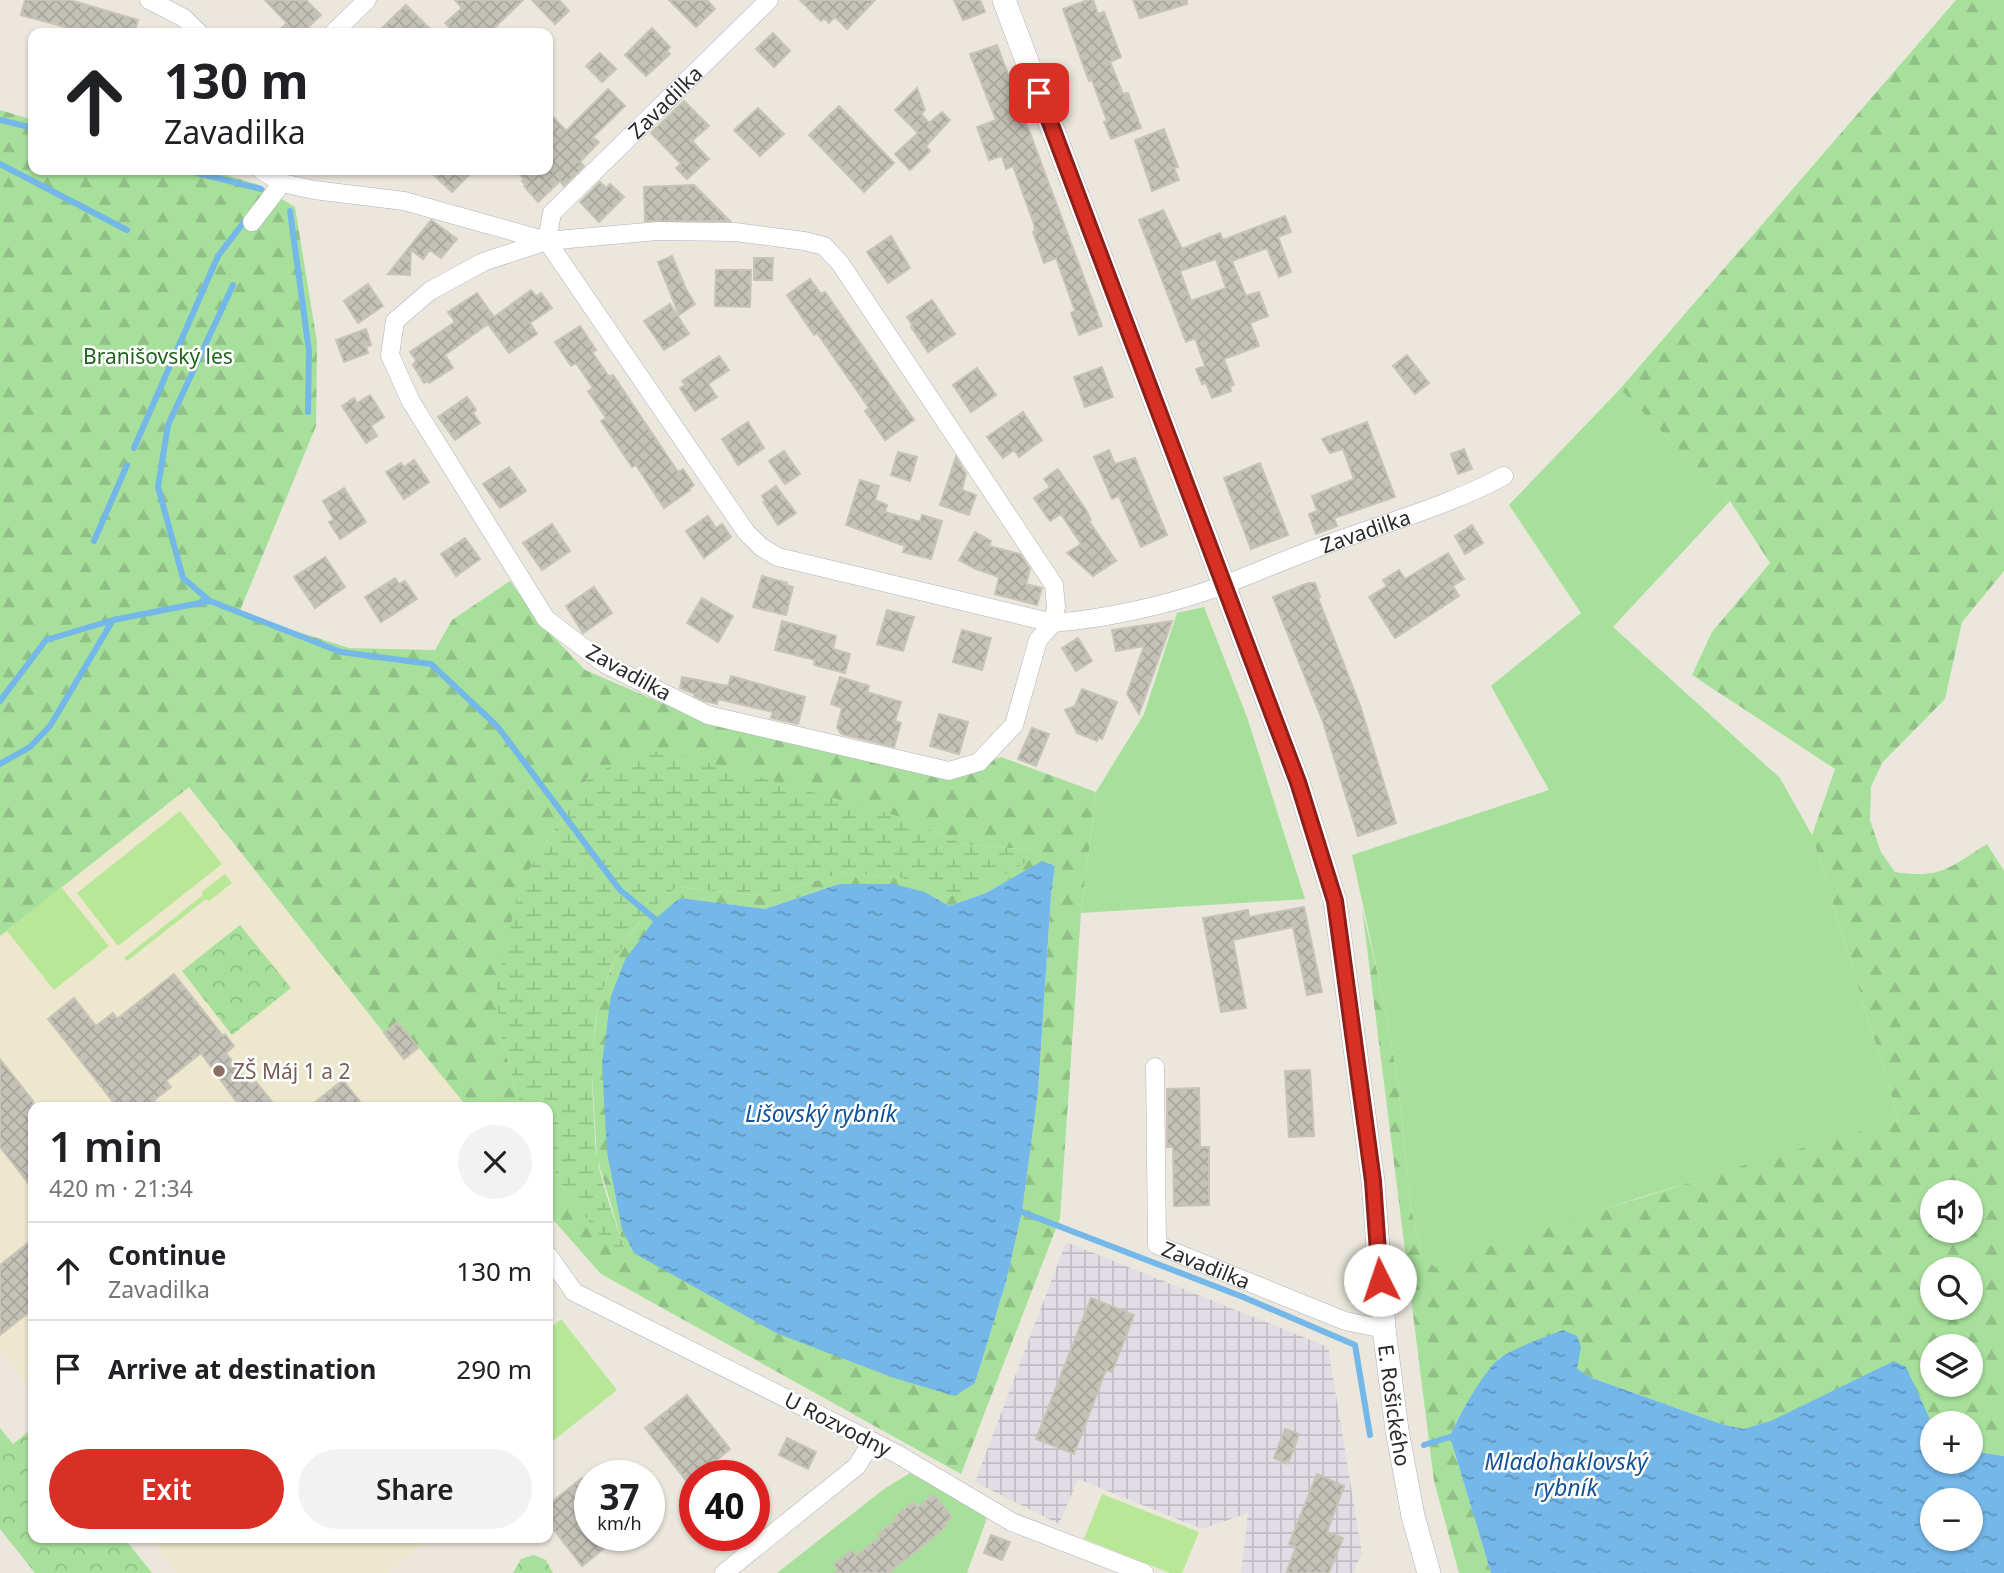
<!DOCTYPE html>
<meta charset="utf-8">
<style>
:root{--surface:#fff;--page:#f2f2f2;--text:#202124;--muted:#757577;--line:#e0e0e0;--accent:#d93025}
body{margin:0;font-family:"Noto Sans",sans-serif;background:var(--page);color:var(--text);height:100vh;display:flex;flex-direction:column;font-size:26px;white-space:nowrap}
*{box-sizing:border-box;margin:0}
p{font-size:23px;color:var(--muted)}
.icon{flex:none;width:38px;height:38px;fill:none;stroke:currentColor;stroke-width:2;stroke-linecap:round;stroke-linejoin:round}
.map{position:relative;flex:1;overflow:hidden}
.details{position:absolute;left:28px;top:1102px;width:525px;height:441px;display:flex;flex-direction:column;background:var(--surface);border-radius:14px;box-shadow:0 2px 5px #0004}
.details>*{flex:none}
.banner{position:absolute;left:28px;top:28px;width:525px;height:147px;border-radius:14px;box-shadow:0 2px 5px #0004;background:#fff;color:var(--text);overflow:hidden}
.tools{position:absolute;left:1920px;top:1180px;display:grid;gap:14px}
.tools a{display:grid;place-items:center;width:63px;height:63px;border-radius:50%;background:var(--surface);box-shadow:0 2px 5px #0004;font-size:35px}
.speed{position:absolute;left:574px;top:1460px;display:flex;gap:14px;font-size:35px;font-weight:700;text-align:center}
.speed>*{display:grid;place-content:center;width:91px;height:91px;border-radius:50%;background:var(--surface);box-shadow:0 2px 5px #0004;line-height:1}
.speed small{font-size:18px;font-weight:400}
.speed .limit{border:10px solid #d22;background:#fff;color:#111}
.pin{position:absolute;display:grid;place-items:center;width:60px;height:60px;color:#fff;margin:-30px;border-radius:14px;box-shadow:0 4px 10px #0006}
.me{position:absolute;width:77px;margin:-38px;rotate:356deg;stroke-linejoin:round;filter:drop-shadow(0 0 5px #0008)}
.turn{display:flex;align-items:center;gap:24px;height:147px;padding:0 21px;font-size:32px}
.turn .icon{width:91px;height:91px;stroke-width:2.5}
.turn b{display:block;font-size:49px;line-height:60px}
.round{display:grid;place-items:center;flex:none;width:74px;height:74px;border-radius:37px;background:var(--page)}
.headline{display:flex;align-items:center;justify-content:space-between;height:119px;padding:0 21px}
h1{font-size:42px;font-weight:600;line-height:52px}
.button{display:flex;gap:14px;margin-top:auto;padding:14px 21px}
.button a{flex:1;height:80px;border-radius:42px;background:var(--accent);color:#fff;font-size:28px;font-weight:600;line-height:80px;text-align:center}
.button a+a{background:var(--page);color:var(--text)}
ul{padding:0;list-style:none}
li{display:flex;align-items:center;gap:21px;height:98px;padding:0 21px;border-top:2px solid var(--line)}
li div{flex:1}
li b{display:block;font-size:26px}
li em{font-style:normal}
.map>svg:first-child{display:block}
.industrial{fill:url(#industrial-grid)}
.education{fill:#ece7cd}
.grass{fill:#a7e09b}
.forest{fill:url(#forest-firs);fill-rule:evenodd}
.wetland{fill:url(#wetland-marsh)}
.park{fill:url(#park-crowns)}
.pitch{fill:#b8e797}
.water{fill:url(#water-ripples);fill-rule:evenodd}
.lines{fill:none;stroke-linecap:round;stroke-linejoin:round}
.stream{stroke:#74b7e9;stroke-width:6}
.building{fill:url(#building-cross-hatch);stroke:#c7c4b6;stroke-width:2;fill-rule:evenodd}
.minor-casing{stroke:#b0b0bd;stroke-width:19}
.tertiary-casing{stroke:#b0b0bd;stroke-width:24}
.minor{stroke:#fff;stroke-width:18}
.tertiary{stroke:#fff;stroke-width:23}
.route-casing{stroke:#8d1f18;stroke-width:18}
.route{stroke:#d93025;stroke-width:12}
.education-dot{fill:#8d6e63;stroke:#fff;stroke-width:2.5}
.labels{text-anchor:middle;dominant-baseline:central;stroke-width:5;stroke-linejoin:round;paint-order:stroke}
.street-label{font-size:21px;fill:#2a2a2a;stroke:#fff}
.park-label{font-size:21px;fill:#20641d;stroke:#fff}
.education-label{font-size:21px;fill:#785e54;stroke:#fff;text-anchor:start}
.water-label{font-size:23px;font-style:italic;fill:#135395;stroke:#fff}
</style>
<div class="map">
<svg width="2004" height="1573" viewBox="0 0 2004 1573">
<defs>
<pattern id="industrial-grid" width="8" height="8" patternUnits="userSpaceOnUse" patternTransform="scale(1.75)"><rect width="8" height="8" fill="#e0dde4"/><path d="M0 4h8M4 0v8" fill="none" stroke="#c0bec4"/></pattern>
<pattern id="forest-firs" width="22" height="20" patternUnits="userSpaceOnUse" patternTransform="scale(1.75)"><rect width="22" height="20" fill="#a7e09b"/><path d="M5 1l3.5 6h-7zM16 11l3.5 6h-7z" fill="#90c086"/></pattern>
<pattern id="wetland-marsh" width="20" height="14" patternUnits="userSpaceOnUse" patternTransform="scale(1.75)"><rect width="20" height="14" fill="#a7e09b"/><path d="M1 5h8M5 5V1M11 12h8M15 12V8" fill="none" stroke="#90c086"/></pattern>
<pattern id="park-crowns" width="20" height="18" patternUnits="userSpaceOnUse" patternTransform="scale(1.75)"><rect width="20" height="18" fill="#a7e09b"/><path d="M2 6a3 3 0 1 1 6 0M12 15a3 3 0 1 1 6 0" fill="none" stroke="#90c086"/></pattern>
<pattern id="water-ripples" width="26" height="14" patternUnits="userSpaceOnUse" patternTransform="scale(1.75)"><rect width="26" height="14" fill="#74b7e9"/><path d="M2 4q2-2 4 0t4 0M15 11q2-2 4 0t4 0" fill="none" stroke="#5f95bd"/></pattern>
<pattern id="building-cross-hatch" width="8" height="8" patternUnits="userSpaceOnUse" patternTransform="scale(1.75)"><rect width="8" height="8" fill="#c4c1b8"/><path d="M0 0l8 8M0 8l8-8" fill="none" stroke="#a9a69e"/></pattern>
</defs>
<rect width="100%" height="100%" fill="#ebe7dd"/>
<path class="industrial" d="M1066 1242 1328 1347 1362 1553 1353 1573H1241L1248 1513 1202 1529 1078 1479 1059 1524 975 1482Z"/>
<path class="education" d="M189 787 383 1033 398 1022 468 1108H33V1392L0 1350V936Z
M149 1538H430L387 1573H177Z"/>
<path class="grass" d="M1620 389 1730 501 1613 627 1780 778 1812 835 1899 1120 1638 1198 1548 1229 1499 1243 1435 1268 1422 1257 1411 1208 1398 1082 1381 988 1352 855 1549 790 1491 686 1581 613 1509 505Z
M1204 607 1247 717 1305 899 1081 913 1096 792 1144 714 1177 613Z
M910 1473 988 1515 967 1573H777L884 1489Z"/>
<path class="forest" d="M1956 0H2004V571L1962 622 1945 699 1882 763 1871 787 1870 820 1881 852 1895 872C1941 879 1949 868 1987 844L2004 871V1456L1971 1451 1970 1423 1932 1424 1927 1416 1773 1420 1744 1429 1721 1424 1592 1378 1577 1370 1500 1357C1481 1382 1461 1407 1450 1437L1491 1573H1459L1434 1481 1362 908 1381 988 1398 1082 1411 1208 1422 1257 1435 1267 1499 1243 1748 1164 1899 1120 1812 835 1835 769 1692 675 1712 632 1770 563 1730 501 1620 389ZM1932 1192H1970V1230H1932ZM1932 1269H1970V1307H1932ZM1932 1346H1970V1384H1932Z
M0 110 33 120V170H208L257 184 295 207 317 342 316 426 239 613 349 648 435 650 452 620 510 581 543 626 585 670 706 722 938 778 1001 757 1096 792 1081 913 1060 1218 961 1474 601 1274 548 1214V1160L567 1193 627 1258 597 1158 591 1059 600 994 620 948 650 909 677 887 764 896 842 873 899 877 951 896 1034 850 962 844 908 819 625 759 588 777 520 884 499 1029 521 1108H468L398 1022 384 1033 189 787 0 936ZM1041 862 1055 866 1051 895 1038 1092 1022 1212 1006 1282 975 1383 776 1333 692 1284 680 898 765 909 839 884 893 885 925 892 949 906 986 893Z"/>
<path class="wetland" d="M663 750 908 819 962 844 1034 850 1035 857 986 885 950 896 899 877 842 873 764 896 677 887C602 945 588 1013 593 1104 595 1121 594 1140 597 1157 602 1187 618 1228 628 1259L609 1247 567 1193 548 1160V1108H521L499 1029 497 986 520 884 588 777 625 759Z"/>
<path class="park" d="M240 925 291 988 232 1035 182 971Z
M0 1428 13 1444 33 1428V1538H124L152 1573H35L0 1529Z
M534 1555 546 1560 553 1573H513L521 1559Z"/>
<path class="pitch" d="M180 811 222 864 118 946 77 893Z
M225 874 232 883 209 901 206 899 127 961 124 958 203 895 202 892Z
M61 887 109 946 54 990 7 931Z
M561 1319 617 1390 548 1445V1330Z
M1102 1494 1199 1532 1182 1573H1170L1084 1539Z"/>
<path class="water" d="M1042 861 1055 866 1051 895 1038 1092 1022 1212 1006 1282 975 1383 955 1396 894 1378 776 1333 634 1253 622 1229 607 1152 602 1063 611 996 625 960 655 919 680 898 765 909 839 884H893L925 892 949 906 986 893Z
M1563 1330 1577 1336 1581 1347 1577 1369 1592 1378 1721 1424 1744 1429 1773 1420 1894 1361 1906 1367 1932 1424V1461H1970L1971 1451 2004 1456V1573H1491L1450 1437C1457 1418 1486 1366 1503 1356 1521 1345 1543 1338 1563 1330ZM1932 1500H1970V1538H1932Z"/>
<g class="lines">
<path class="stream" d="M0 120 33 128
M0 164 127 230
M185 170 261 189
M290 211 309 351 308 412
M134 448 218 256 247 218
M94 541 127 465
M210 601 183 578 158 487 168 425 233 285
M0 701 46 640 113 620 210 601 341 652 431 664 497 726 620 890 661 924
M0 764 30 747 50 726 113 620
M1017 1208 1022 1212 1243 1297 1355 1345 1370 1435
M1424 1445 1450 1437 1455 1440"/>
</g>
<path class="building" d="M25 0H70L138 20 134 33H87L21 15Z
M265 0H306L321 15 302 33H276L287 23Z
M455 0H523L489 33H455L445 23 462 8Z
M532 0H559L569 11 555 24Z
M669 0H707L715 9 696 27Z
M800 0H875L847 29 835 17 829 23 824 18 821 21Z
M954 0H980L985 12 963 20Z
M1088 0H1093L1098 14 1104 12 1121 57 1110 62 1123 94 1128 93 1141 128 1111 139 1104 122 1107 121 1092 80 1089 81 1063 9Z
M1133 0H1187V4L1140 18Z
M406 5 434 33H377L391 19Z
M652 28 670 47 667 51 670 54 646 76 625 55Z
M773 33 790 51 774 67 756 49Z
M997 45 1102 326 1079 335 1071 313 1075 311 1056 258 1044 263 1033 232 1035 231 1034 224 1013 166 1006 169 1002 156 989 160 977 127 996 120 970 54Z
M600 53 616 69 602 82 586 66Z
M917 88 925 110 921 114 929 123 942 112 950 120 926 146 930 151 910 170 895 154 918 133 895 110Z
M608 89 625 106 593 137 599 142 580 162 584 166 564 186 560 181 538 202 524 186 526 185 522 181 524 179 515 170H548V111L566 131Z
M684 101 709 126 692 141 709 159 687 179 676 168 681 164 651 133Z
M839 106 894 163 864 192 809 135Z
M758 108 784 134 760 156 734 130Z
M1164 129 1178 167 1174 168 1179 180 1152 191 1135 140Z
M428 170H474L452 192Z
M600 182 606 188 610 184 624 197 599 222 580 202Z
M694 185 730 221H645L644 187Z
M1163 210 1182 249 1220 233 1223 240 1285 216 1291 232 1278 237 1291 272 1279 277 1267 248 1232 261 1246 296 1259 292 1268 316 1250 323 1259 346 1224 359 1234 385 1230 386 1231 391 1212 398 1206 383 1202 384 1196 369 1205 366 1195 338 1186 342 1139 220ZM1216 259 1226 288 1191 301 1180 271Z
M431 220 457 239 441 258 430 250 423 259 411 250 410 275 388 274Z
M891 236 910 268 888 283 867 252Z
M672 256 686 289 695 304 679 315 658 262Z
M754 258H773L772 280H754Z
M716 270H751L750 307 715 306Z
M810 279 821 294 825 292 914 420 885 440 865 411 869 408 817 333 814 335 787 295Z
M368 284 383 306 358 323 344 301Z
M531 290 536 296 541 293 552 308 530 323 537 334 509 353 488 324 445 355 453 368 429 383 428 381 424 383 413 365 416 360 410 352 455 322 448 312 477 293 494 317Z
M932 300 955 334 928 352 911 327 913 326 907 317Z
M670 304 689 334 664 350 644 321Z
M580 326 596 350 592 352 609 377 613 375 678 472 683 469 694 485 689 489 690 490 664 508 636 465 632 467 601 421 606 418 588 391 593 388 576 363 571 366 555 342Z
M366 329 371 345 366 347 368 353 344 362 336 340Z
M1407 355 1429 383 1415 394 1393 366Z
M719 356 729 370 708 384 717 397 695 411 680 388 685 385 682 381Z
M1102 367 1113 397 1085 407 1074 377Z
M977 368 996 395 971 412 953 385Z
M370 395 384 417 371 426 377 436 366 443 342 406 354 398 357 403Z
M467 397 476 410 473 413 480 423 455 440 438 417Z
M1023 412 1042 440 1019 457 1014 450 1003 458 987 437Z
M748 422 764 448 738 465 722 439Z
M1367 422 1395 497 1334 518 1337 526 1316 534 1309 514 1317 511 1312 496 1354 479 1343 449 1330 453 1322 439Z
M1464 449 1472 469 1458 474 1451 454Z
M1109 450 1115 464 1135 458 1167 535 1141 547 1119 496 1112 499 1094 457Z
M784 451 800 474 785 484 769 461Z
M898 452 917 457 910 481 891 475Z
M956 457 966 474 962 490 976 495 969 515 940 505Z
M414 460 429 482 404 499 386 472 401 463 404 467Z
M1260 463 1288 535 1251 549 1224 478Z
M509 467 526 491 500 508 483 484Z
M1058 469 1086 510 1091 520 1089 521 1116 561 1093 576 1067 553 1081 544 1061 514 1050 521 1034 498 1050 487 1044 479Z
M860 480 879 486 875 500 887 505 885 512 920 522 922 515 942 521 931 559 903 552 905 546 846 525Z
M776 486 796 513 778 525 763 502 765 501 762 496Z
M344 488 366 522 340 539 329 522 334 520 323 501Z
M708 516 716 528 722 524 731 537 704 558 686 531Z
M552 524 570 551 542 570 523 543Z
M1472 525 1483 543 1465 554 1455 536Z
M975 532 991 541 989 546 1020 554 1030 569 1026 584 1042 588 1037 605 995 594 999 577 976 569 959 560Z
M465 538 480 559 456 576 441 554Z
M1448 553 1464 579 1453 586 1459 596 1395 638 1369 597 1387 586 1383 580 1399 570 1405 579Z
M325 557 345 587 315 608 294 577Z
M762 576 787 583 786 585 793 587 786 615 753 607Z
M395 578 399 584 405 581 417 599 381 622 365 597Z
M1308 583H1315L1320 597 1318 598 1361 708 1396 823 1358 836 1323 722 1273 597Z
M594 587 612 613 583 633 566 606Z
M702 598 733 616 718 642 687 623Z
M887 610 914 617 903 651 877 644Z
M782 621 836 636 833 649 850 654 845 673 814 665 815 660 775 650Z
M1172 621 1139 714 1127 694 1144 646 1116 651 1112 630Z
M962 630 991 638 982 670 953 662Z
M1078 638 1092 661 1076 671 1062 648Z
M731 676 805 697 798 724 771 718 773 712 718 699 717 704 705 701 694 696 695 694 680 688 682 677 728 686Z
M840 677 869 686 867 692 901 702 895 721 901 723 894 747 841 734 837 727 842 708 831 704Z
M1082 689 1117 702 1102 739 1098 737 1097 741 1077 733 1065 710 1075 706Z
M939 714 968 722 959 754 930 746Z
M1032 728 1049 734 1036 766 1018 759Z
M1304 907 1322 992 1307 995 1293 927 1233 940 1246 1008 1221 1012 1203 918 1248 910 1249 917Z
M174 974 223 1036 225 1034 234 1046 226 1053 250 1084 256 1082 277 1108H241L201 1053 166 1081 171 1087 154 1100 160 1108H118L48 1019 74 998 96 1026 113 1013 117 1019Z
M398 1022 418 1048 404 1059 384 1033Z
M0 1059 33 1101V1189L0 1147Z
M1310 1070 1314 1136 1289 1137 1285 1071Z
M343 1080 365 1108H308Z
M1199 1088 1200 1147H1209V1205L1174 1206 1173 1147H1167V1089Z
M33 1239V1309L0 1335V1265Z
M1091 1298 1134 1315 1112 1372 1106 1370 1074 1454 1036 1439Z
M687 1395 730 1449 688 1483 645 1428Z
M1285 1429 1299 1434 1288 1464 1274 1458Z
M787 1438 816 1452 808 1469 779 1455Z
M1317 1474 1344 1486 1327 1532 1343 1538 1329 1573H1286L1296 1547 1289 1544Z
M582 1478 590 1488V1535H621L582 1566 548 1522V1505Z
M934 1494 952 1517 944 1524 946 1527 888 1573H834L838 1570 834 1564 852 1550 856 1556 880 1537 878 1534 897 1519 895 1516 913 1502 917 1508Z
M991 1535 1010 1542 1002 1560 984 1553Z"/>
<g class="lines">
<g class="minor-casing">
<g id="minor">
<path d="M149 0 184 18 199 33"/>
<path d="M333 33 367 0"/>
<path id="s1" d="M261 170 282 183 314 190 404 201 547 241 746 532 761 547 778 557 1053 623C1104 619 1162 606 1210 590 1249 576 1286 559 1325 545 1385 523 1448 506 1504 476"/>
<path d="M252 222 282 183"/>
<path d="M657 231 735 232 804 241 824 246 840 263 1054 585 1056 607 1053 623 1038 640 1014 725 979 762 949 771 708 715 605 664 546 619 410 400 390 355 395 321 430 291 483 262 547 241Z"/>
<path id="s2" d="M547 241 552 213 769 0"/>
<path id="s3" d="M1155 1067 1157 1245 1345 1321 1384 1329"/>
<path d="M548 1255 574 1292 897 1454 1012 1522 1144 1573"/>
<path d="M724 1573 857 1466 872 1441"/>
</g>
</g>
<g class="tertiary-casing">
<g id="tertiary">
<path id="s4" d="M1004 0 1298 782 1335 901 1373 1181 1384 1329 1397 1430 1413 1516 1429 1573"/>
</g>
</g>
<use href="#minor" class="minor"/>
<use href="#tertiary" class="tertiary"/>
</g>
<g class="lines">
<g class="route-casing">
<path id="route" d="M1039 93 1298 782 1335 901 1373 1181 1380 1280"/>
</g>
<use href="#route" class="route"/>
</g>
<circle class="education-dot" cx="219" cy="1071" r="7"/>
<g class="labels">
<g class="street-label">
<text stroke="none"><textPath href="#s2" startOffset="187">Zavadilka</textPath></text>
<text stroke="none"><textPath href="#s1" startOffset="1300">Zavadilka</textPath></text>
<text transform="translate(629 672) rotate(29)">Zavadilka</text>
<text stroke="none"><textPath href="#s3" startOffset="231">Zavadilka</textPath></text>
<text stroke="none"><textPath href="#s4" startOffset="1468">E. Rošického</textPath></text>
<text transform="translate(838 1424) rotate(27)">U Rozvodny</text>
</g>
<g class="park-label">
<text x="158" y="356">Branišovský les</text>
</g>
<g class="education-label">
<text x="233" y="1071">ZŠ Máj 1 a 2</text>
</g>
<g class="water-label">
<text x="821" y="1113">Lišovský rybník</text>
<text x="1566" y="1461">Mladohaklovský<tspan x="1566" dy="26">rybník</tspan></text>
</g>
</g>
</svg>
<div class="tools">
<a><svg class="icon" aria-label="sound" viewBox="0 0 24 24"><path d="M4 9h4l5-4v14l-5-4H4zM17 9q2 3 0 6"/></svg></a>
<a><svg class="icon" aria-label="search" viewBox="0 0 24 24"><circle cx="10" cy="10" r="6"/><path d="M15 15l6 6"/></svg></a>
<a><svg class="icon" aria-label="layers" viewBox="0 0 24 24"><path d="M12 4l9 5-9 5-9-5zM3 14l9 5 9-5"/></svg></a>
<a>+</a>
<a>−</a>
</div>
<div class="speed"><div>37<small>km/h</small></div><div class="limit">40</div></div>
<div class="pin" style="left:1039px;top:93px;background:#d93025"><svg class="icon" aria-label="arrive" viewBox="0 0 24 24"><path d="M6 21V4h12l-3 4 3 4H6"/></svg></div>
<svg class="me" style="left:1380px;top:1280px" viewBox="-20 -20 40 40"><circle r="19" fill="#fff"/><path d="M0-13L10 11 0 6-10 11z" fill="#d93025"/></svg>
<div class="banner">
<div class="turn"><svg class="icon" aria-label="ahead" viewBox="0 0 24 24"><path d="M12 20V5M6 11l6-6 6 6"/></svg><div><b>130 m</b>Zavadilka</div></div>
</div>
<section class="details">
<div class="headline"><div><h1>1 min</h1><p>420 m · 21:34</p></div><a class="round"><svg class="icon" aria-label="close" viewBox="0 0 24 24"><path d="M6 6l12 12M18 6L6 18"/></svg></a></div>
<ul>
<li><svg class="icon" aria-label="ahead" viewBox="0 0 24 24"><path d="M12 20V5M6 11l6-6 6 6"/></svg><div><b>Continue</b><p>Zavadilka</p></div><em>130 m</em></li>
<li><svg class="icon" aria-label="arrive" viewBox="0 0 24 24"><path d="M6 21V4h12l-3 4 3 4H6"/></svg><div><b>Arrive at destination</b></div><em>290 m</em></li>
</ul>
<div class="button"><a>Exit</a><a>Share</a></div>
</section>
</div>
